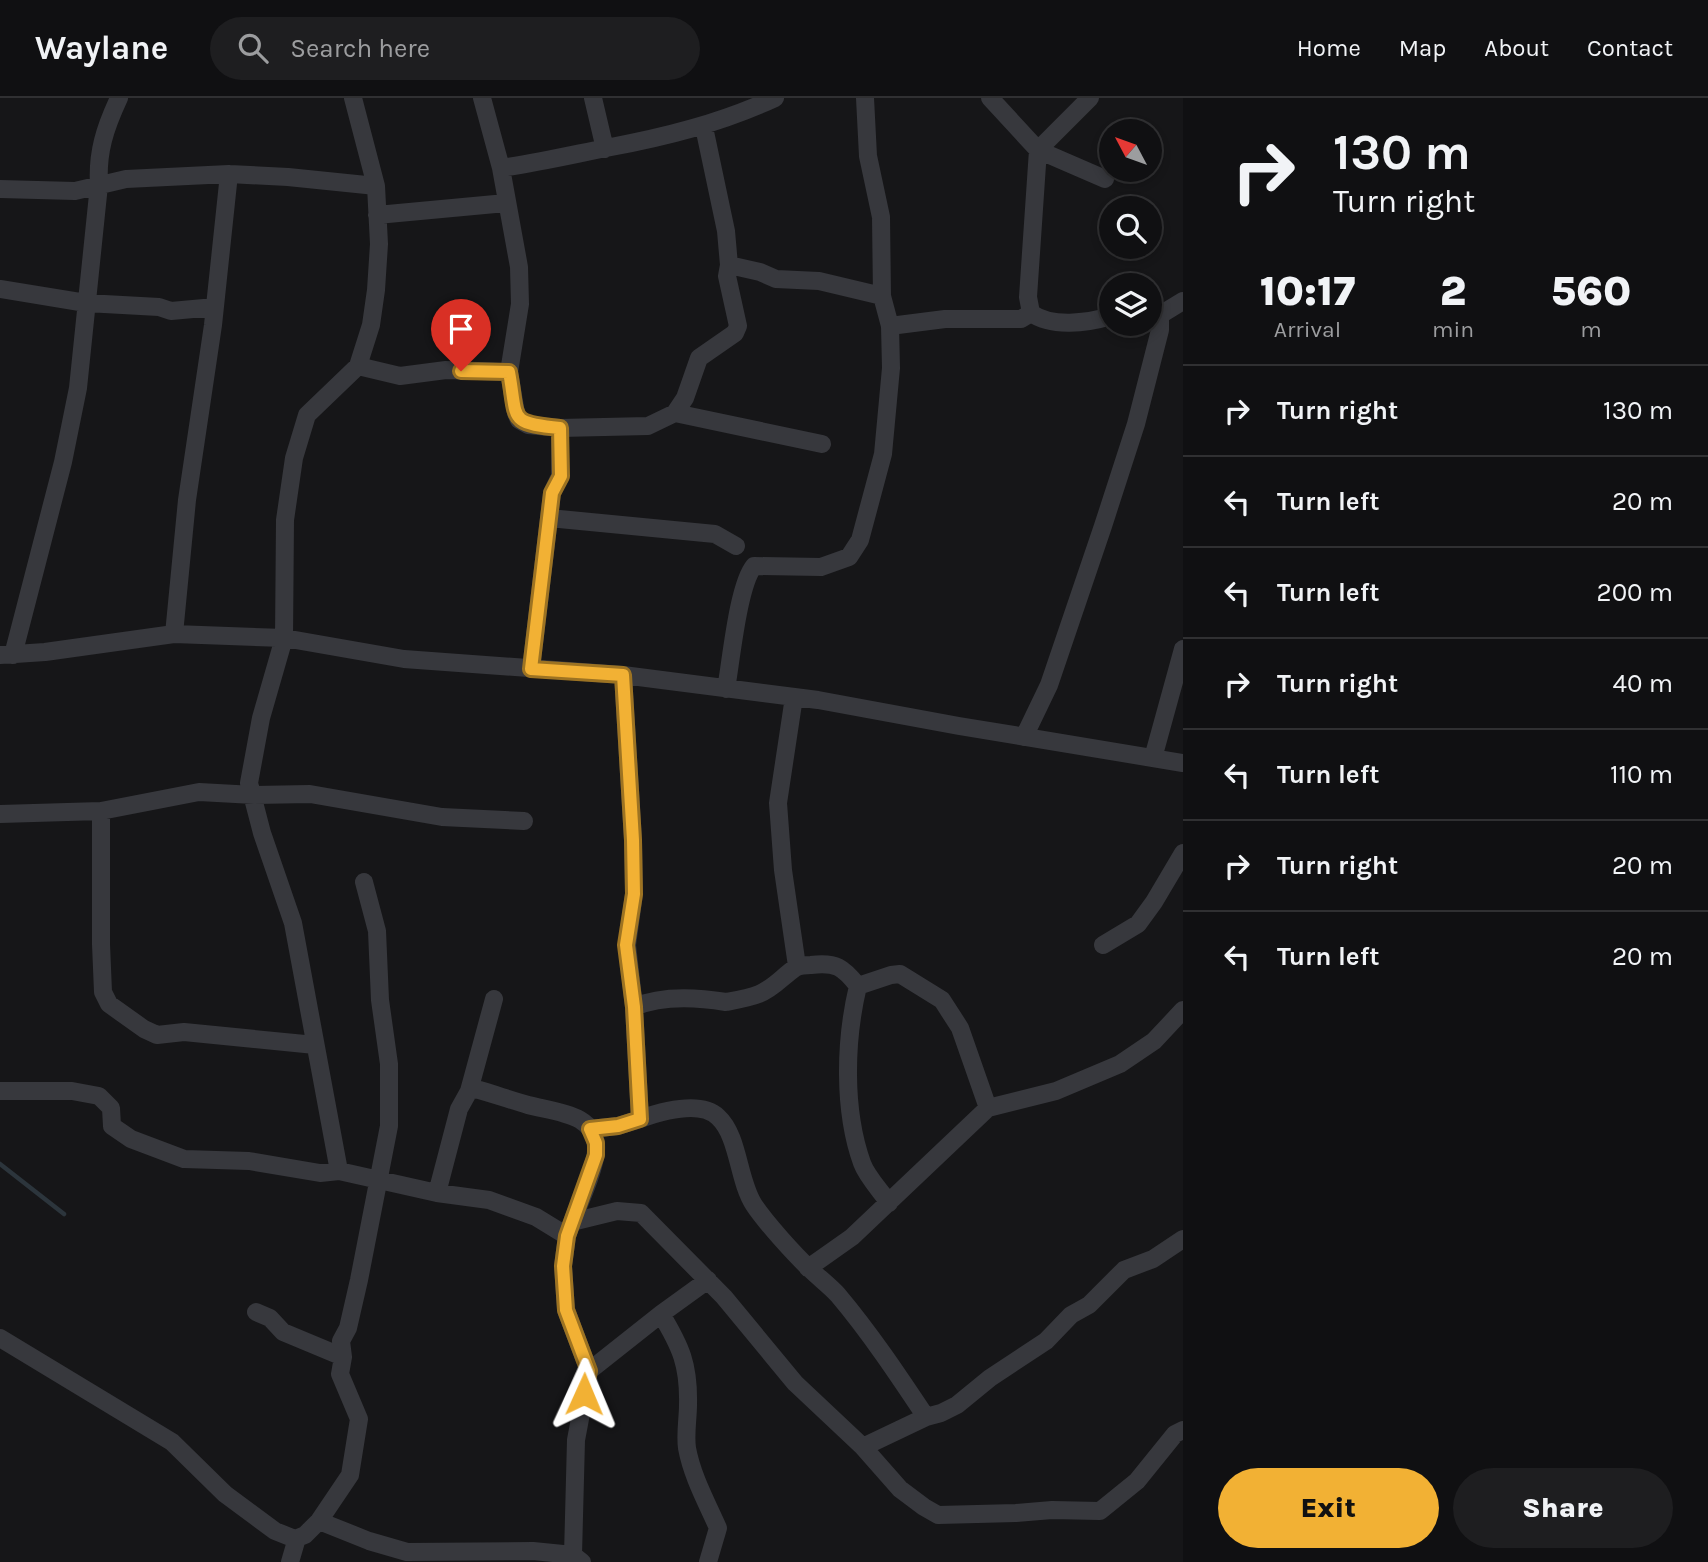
<!DOCTYPE html>
<style>
:root{--surface:#101012;--page:#1e1e20;--text:#f1f3f6;--muted:#9c9d9f;--line:#303032;--accent:#f2b134}
body{margin:0;font-family:Karla,sans-serif;background:var(--page);color:var(--text);height:100vh;display:flex;flex-direction:column;font-size:26px;white-space:nowrap}
*{box-sizing:border-box;margin:0}
p{font-size:23px;color:var(--muted)}
.icon{flex:none;width:38px;height:38px;fill:none;stroke:currentColor;stroke-width:2;stroke-linecap:round;stroke-linejoin:round}
.map{position:relative;flex:1;overflow:hidden}
.panel{display:flex;flex-direction:column;background:var(--surface);width:525px}
.panel>*{flex:none}
.hud{background:#101012;color:var(--text);overflow:hidden}
.needle{width:46px;rotate:311deg}
.fabs{position:absolute;left:1099px;top:21px;display:grid;gap:14px}
.fabs a{display:grid;place-items:center;width:63px;height:63px;border-radius:50%;background:var(--surface);box-shadow:0 4px 10px #0003,0 0 0 2px var(--line);font-size:35px}
.pin{position:absolute;display:grid;place-items:center;width:60px;height:60px;color:#fff;margin:-72px -30px;border-radius:50% 50% 50% 0;rotate:-45deg;box-shadow:0 0 7px #0007}
.pin .icon{rotate:45deg}
.me{position:absolute;width:77px;margin:-38px;rotate:1deg;stroke-linejoin:round;filter:drop-shadow(0 0 5px #0008)}
.turn{display:flex;align-items:center;gap:24px;height:147px;padding:0 35px;font-size:32px}
.turn .icon{width:91px;height:91px;stroke-width:2.5}
.turn b{display:block;font-size:49px;line-height:60px}
.eta{display:flex;justify-content:space-evenly;align-items:center;height:119px;text-align:center}
.eta b{font-size:42px;font-weight:800;line-height:49px}
.button{display:flex;gap:14px;margin-top:auto;padding:14px 35px}
.button a{flex:1;height:80px;border-radius:42px;background:var(--accent);color:#111;font-size:28px;font-weight:800;line-height:80px;text-align:center}
.button a+a{background:var(--page);color:var(--text)}
ul{padding:0;list-style:none}
li{display:flex;align-items:center;gap:21px;height:91px;padding:0 35px;border-top:2px solid var(--line)}
li div{flex:1}
li b{display:block;font-size:26px}
li em{font-style:normal}
header{display:flex;align-items:center;gap:42px;box-sizing:border-box;height:98px;padding:0 35px;background:var(--surface);border-bottom:2px solid var(--line)}
header strong{font-size:33px}
nav{display:flex;gap:38px;margin-inline-start:auto;font-size:24px}
.search{width:490px;height:63px;background:var(--page);display:flex;align-items:center;gap:18px;box-sizing:border-box;padding:0 24px;border-radius:38px;color:var(--muted);font-size:26px}
main{display:flex;flex:1;min-height:0}
.map>svg:first-child{display:block}
.lines{fill:none;stroke-linecap:round;stroke-linejoin:round}
.stream{stroke:#2c353c;stroke-width:4.5}
.street{stroke:#37383d;stroke-width:18}
.route-casing{stroke:#9d7322;stroke-width:18}
.route{stroke:#f2b134;stroke-width:12}
</style>
<header>
<strong>Waylane</strong>
<div class="search"><svg class="icon" aria-label="search" viewBox="0 0 24 24"><circle cx="10" cy="10" r="6"/><path d="M15 15l6 6"/></svg>Search here</div>
<nav><a>Home</a><a>Map</a><a>About</a><a>Contact</a></nav>
</header>
<main>
<div class="map">
<svg width="1183" height="1464" viewBox="0 0 1183 1464">
<rect width="100%" height="100%" fill="#161618"/>
<g class="lines">
<path class="stream" d="M0 1066 64 1116"/>
<path class="street" d="M353 0 376 88 379 146 376 192 371 227 358 268 307 317 294 360 285 422 284 540 261 620 249 685 262 735 293 825 339 1073 437 1095 489 1102 536 1119 567 1138 563 1168 566 1212 589 1273 576 1342 573 1457 570 1464
M482 0 501 70 519 169 520 206 509 274 516 315 519 322 528 327 560 330 648 328 675 315 685 300 699 260 735 235 738 228 727 178 729 167 726 133 704 29
M593 0 605 51
M990 0 1038 52 1105 81
M1090 0 1038 52 1028 199 1031 215C1052 230 1087 225 1111 218
M501 70C536 65 571 57 606 50 665 39 721 25 775 0
M0 91 75 93 126 81 229 76 288 79 376 88
M377 117 506 105
M729 167 760 174 776 181 819 183 882 198
M0 191 86 205 159 209 171 213 215 209
M1160 217 1183 203
M890 228 945 221H1021L1031 215
M358 268 400 278 446 272 509 274
M675 315 822 346
M549 420 715 436 736 448
M174 536 187 402 213 227 229 76
M0 557 45 554 174 536 284 540 404 561 623 577 818 602 959 628 1183 665
M13 557 63 364 78 290 99 87C97 54 105 30 119 0
M531 571 552 395 560 378V330
M623 577 633 742 634 796 627 847 634 909 640 1021C660 1014 700 1002 718 1019 739 1038 738 1083 754 1107 766 1125 795 1157 811 1172 819 1180 830 1188 838 1197 870 1235 898 1277 926 1319L941 1315 957 1307 990 1280 1046 1243 1071 1217 1089 1207 1124 1172 1153 1161 1183 1141
M726 591C731 564 738 487 754 468L821 469 849 459 860 442 883 356 891 270 890 228 882 198 881 119 868 58 865 0
M794 599 778 705 783 772 797 868
M1024 639 1049 587 1103 428 1136 326 1160 232V217
M1153 660 1183 551
M101 713V846L103 894 109 906 144 931 157 937 184 934 315 947
M0 716 101 713 199 694 254 697 310 696 442 719 524 723
M1103 847 1138 826 1154 804 1183 755
M858 888C845 942 843 1012 862 1065 867 1079 881 1093 889 1105
M858 888 891 877 900 876 942 902 960 930 988 1010
M634 909C662 897 696 899 726 904 737 902 749 900 759 896 774 890 782 879 795 870 800 867 806 867 811 867 836 864 843 869 858 888
M0 993H72L99 998 111 1010 112 1028 131 1041 184 1061 249 1063 320 1075 339 1073
M469 993 494 901
M590 1031 618 1028 640 1021
M437 1095 459 1011 469 993 476 991C494 996 510 1002 528 1007 554 1014 599 1015 596 1053 595 1071 579 1106 572 1124
M567 1138 572 1124 617 1113 641 1115 724 1199 795 1285 863 1349 900 1391 924 1409 938 1417 1016 1415 1052 1412 1100 1413 1137 1383 1175 1336 1183 1332
M808 1170 852 1139 988 1010 1056 993 1120 966 1154 943 1183 912
M256 1214 270 1220 283 1234 343 1259
M661 1216C681 1249 689 1267 688 1307 688 1320 685 1336 687 1350 692 1378 707 1405 718 1430L708 1464
M0 1240 172 1344 225 1396 275 1433 295 1441 305 1437 319 1423 350 1377 359 1321 340 1276 343 1259 341 1243 348 1230 359 1182 389 1028V966L380 902 377 833 364 784
M589 1273 661 1216 708 1182
M863 1349 926 1319
M319 1423 369 1443 407 1454 533 1453 573 1457 582 1464
M290 1464 297 1440"/>
</g>
<g class="lines">
<g class="route-casing">
<path id="route" d="M461 273 509 274C518 322 507 325 560 330L561 378 552 395 531 571 623 577 633 742 634 796 626 847 634 909 640 1021 618 1028 590 1031 596 1045V1057L567 1138 563 1168 566 1212 589 1273 584 1296"/>
</g>
<use href="#route" class="route"/>
</g>
</svg>
<div class="fabs">
<a><svg class="needle" viewBox="-14 -14 28 28"><path d="M0-13l5 13h-10z" fill="#e53935"/><path d="M0 13l5-13h-10z" fill="#9c9d9f"/></svg></a>
<a><svg class="icon" aria-label="search" viewBox="0 0 24 24"><circle cx="10" cy="10" r="6"/><path d="M15 15l6 6"/></svg></a>
<a><svg class="icon" aria-label="layers" viewBox="0 0 24 24"><path d="M12 4l9 5-9 5-9-5zM3 14l9 5 9-5"/></svg></a>
</div>
<div class="pin" style="left:461px;top:273px;background:#d93025"><svg class="icon" aria-label="arrive" viewBox="0 0 24 24"><path d="M6 21V4h12l-3 4 3 4H6"/></svg></div>
<svg class="me" style="left:584px;top:1296px" viewBox="-20 -20 40 40"><path d="M0-17L14 15 0 8-14 15z" fill="#f2b134" stroke="#fff" stroke-width="4"/></svg>
</div>
<section class="panel">
<div class="hud">
<div class="turn"><svg class="icon" aria-label="right" viewBox="0 0 24 24"><path d="M7 20v-9h11M14 6l5 5-5 5"/></svg><div><b>130 m</b>Turn right</div></div>
</div>
<div class="eta">
<div><b>10:17</b><p>Arrival</p></div>
<div><b>2</b><p>min</p></div>
<div><b>560</b><p>m</p></div>
</div>
<ul>
<li><svg class="icon" aria-label="right" viewBox="0 0 24 24"><path d="M7 20v-9h11M14 6l5 5-5 5"/></svg><div><b>Turn right</b></div><em>130 m</em></li>
<li><svg class="icon" aria-label="left" viewBox="0 0 24 24"><path d="M17 20v-9H6M10 6l-5 5 5 5"/></svg><div><b>Turn left</b></div><em>20 m</em></li>
<li><svg class="icon" aria-label="left" viewBox="0 0 24 24"><path d="M17 20v-9H6M10 6l-5 5 5 5"/></svg><div><b>Turn left</b></div><em>200 m</em></li>
<li><svg class="icon" aria-label="right" viewBox="0 0 24 24"><path d="M7 20v-9h11M14 6l5 5-5 5"/></svg><div><b>Turn right</b></div><em>40 m</em></li>
<li><svg class="icon" aria-label="left" viewBox="0 0 24 24"><path d="M17 20v-9H6M10 6l-5 5 5 5"/></svg><div><b>Turn left</b></div><em>110 m</em></li>
<li><svg class="icon" aria-label="right" viewBox="0 0 24 24"><path d="M7 20v-9h11M14 6l5 5-5 5"/></svg><div><b>Turn right</b></div><em>20 m</em></li>
<li><svg class="icon" aria-label="left" viewBox="0 0 24 24"><path d="M17 20v-9H6M10 6l-5 5 5 5"/></svg><div><b>Turn left</b></div><em>20 m</em></li>
</ul>
<div class="button"><a>Exit</a><a>Share</a></div>
</section>
</main>
